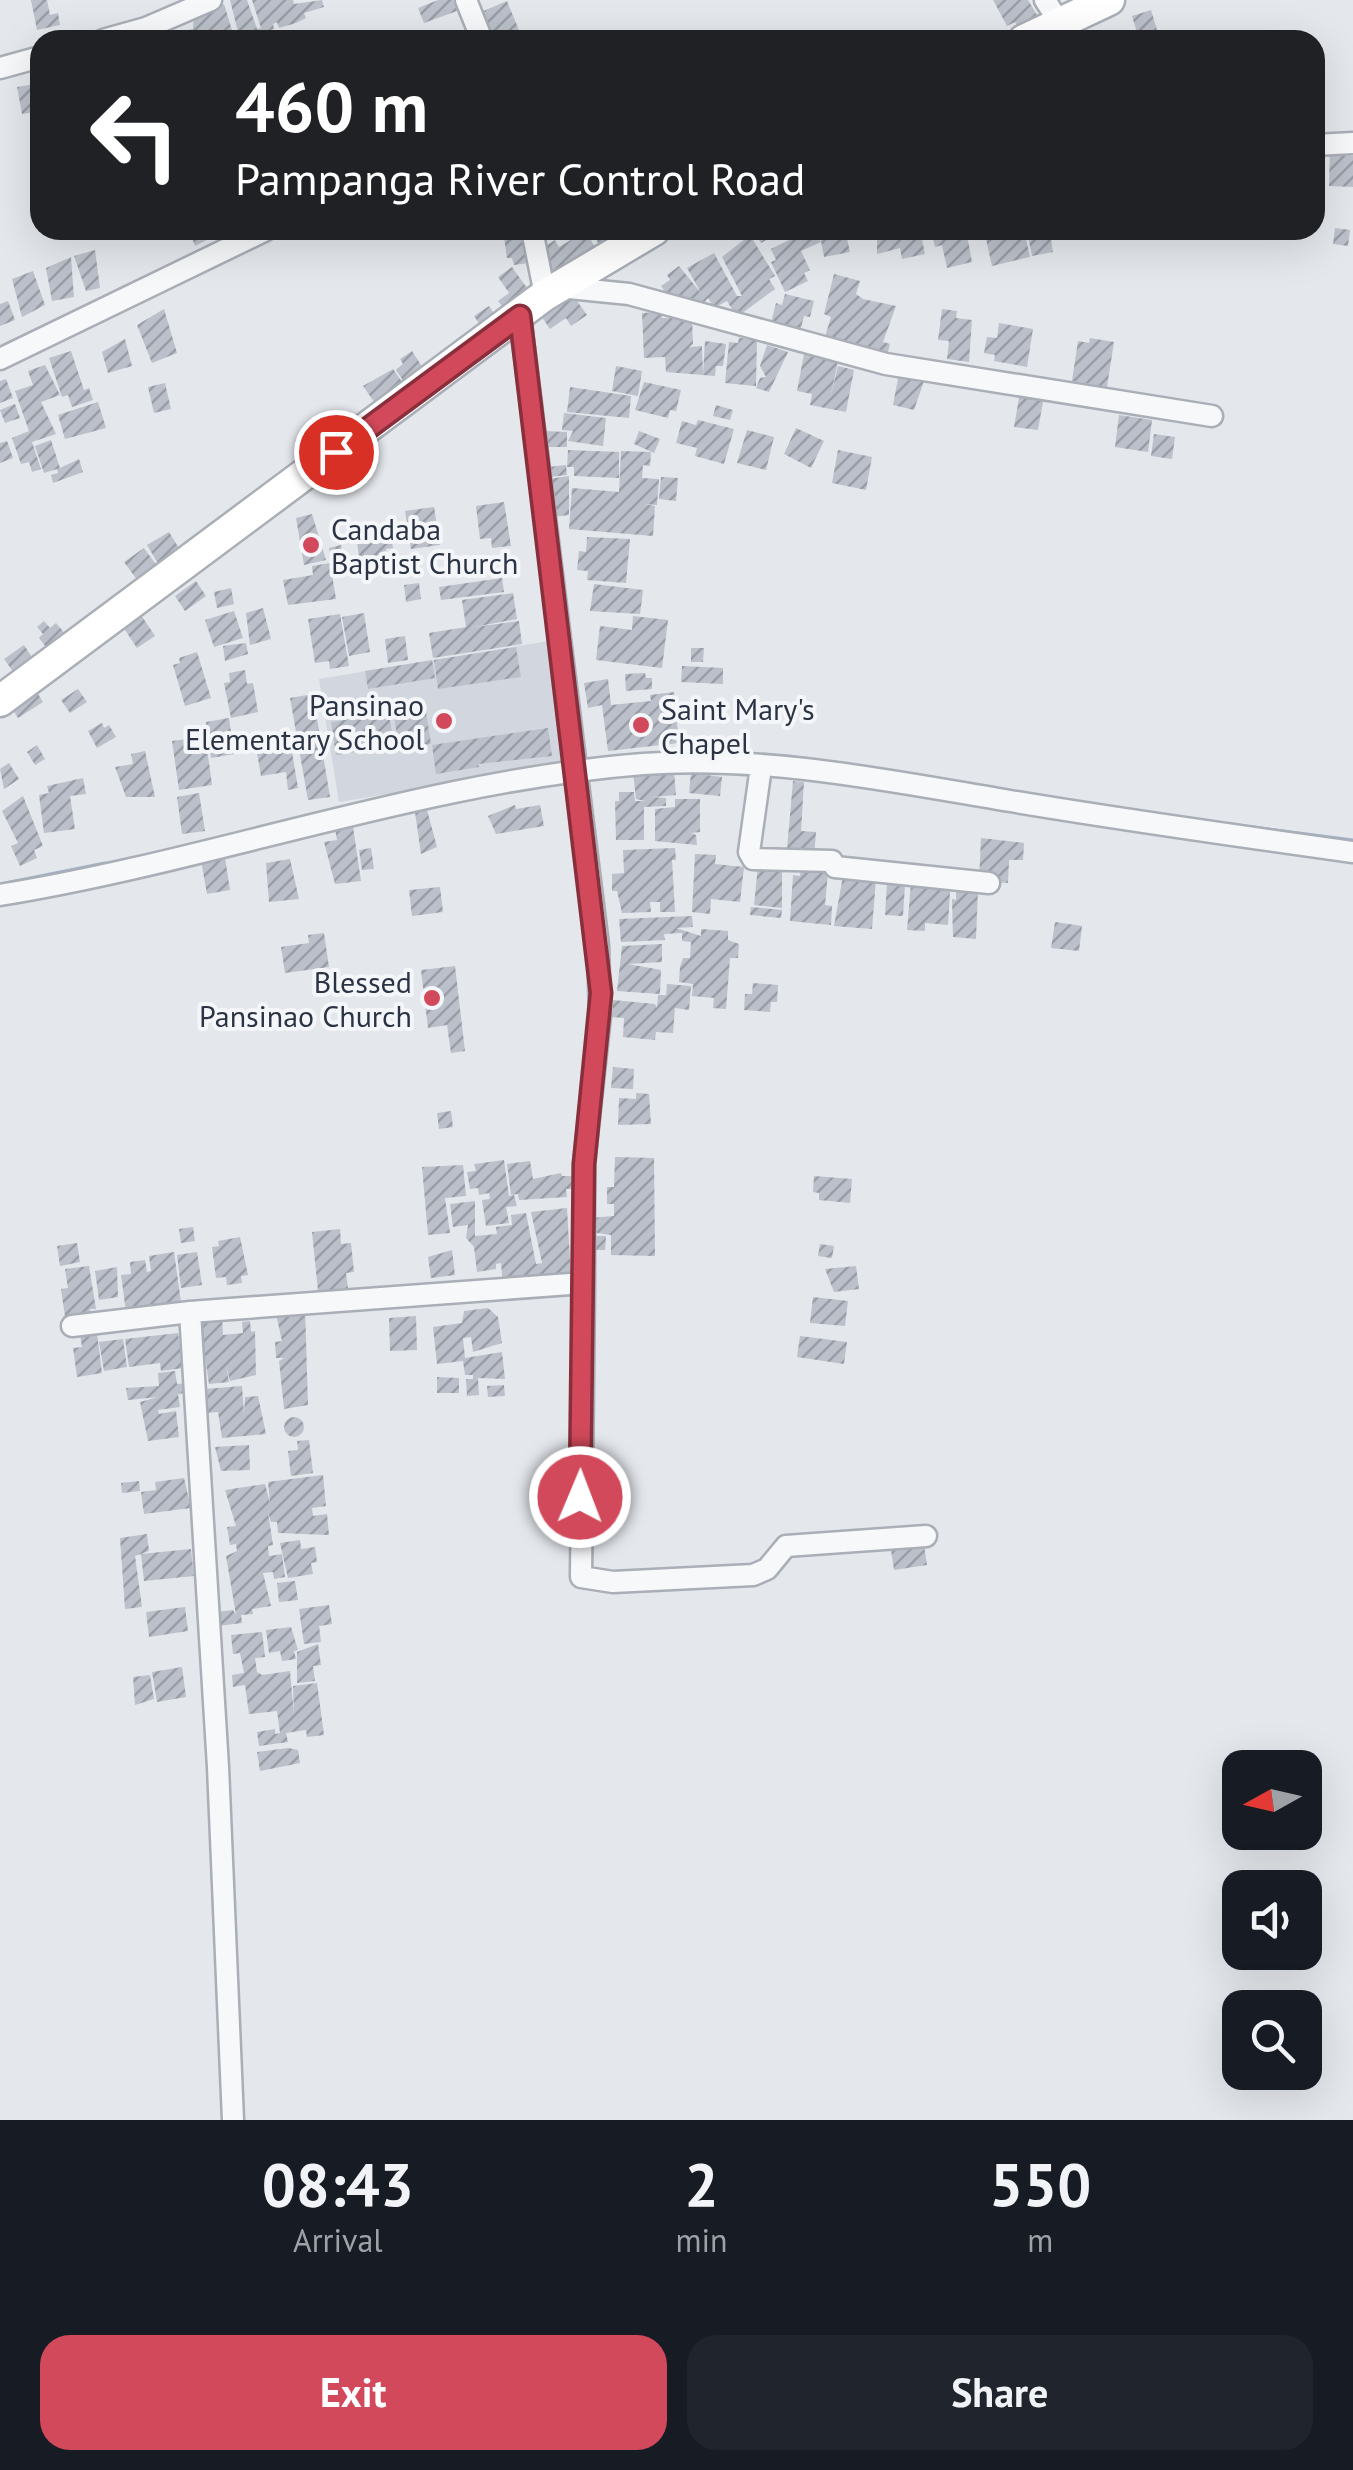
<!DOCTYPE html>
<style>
:root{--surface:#171b24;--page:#20242c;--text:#f1f3f6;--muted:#9ea1a6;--accent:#d1495b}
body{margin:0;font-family:"PT Sans",sans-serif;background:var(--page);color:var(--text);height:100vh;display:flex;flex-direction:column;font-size:38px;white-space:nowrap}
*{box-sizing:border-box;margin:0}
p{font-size:32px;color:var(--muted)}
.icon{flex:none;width:55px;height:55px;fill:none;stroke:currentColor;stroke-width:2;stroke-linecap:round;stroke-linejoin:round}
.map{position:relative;height:2120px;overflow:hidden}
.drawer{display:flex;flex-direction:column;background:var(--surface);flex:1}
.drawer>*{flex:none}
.hud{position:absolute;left:30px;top:30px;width:1295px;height:210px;border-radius:30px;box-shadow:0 10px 40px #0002;background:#202124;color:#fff;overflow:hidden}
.needle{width:65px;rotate:262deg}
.fabs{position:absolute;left:1222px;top:1750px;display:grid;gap:20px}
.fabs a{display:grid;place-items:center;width:100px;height:100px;border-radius:20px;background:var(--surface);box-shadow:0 10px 40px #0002;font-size:50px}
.pin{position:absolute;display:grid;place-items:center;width:85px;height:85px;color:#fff;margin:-42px;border:5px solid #fff;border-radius:50%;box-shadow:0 2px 10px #0007}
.me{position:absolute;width:110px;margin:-55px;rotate:1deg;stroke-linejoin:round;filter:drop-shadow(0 0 8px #0008)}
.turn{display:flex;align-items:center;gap:35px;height:210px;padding:0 40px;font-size:45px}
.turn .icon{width:130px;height:130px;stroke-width:2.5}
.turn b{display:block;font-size:70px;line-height:85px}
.eta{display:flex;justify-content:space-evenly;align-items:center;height:170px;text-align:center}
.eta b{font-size:60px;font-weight:700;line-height:70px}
.cta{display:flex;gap:20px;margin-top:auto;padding:20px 40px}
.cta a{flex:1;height:115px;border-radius:30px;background:var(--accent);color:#fff;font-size:40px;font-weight:700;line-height:115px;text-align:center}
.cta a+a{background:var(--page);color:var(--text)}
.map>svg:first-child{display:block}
.built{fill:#d2d6de}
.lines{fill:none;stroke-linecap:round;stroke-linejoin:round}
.stream{stroke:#9fb4cc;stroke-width:5}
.building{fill:url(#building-hatch)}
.street-casing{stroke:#a9aeb7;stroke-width:25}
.secondary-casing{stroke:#a9aeb7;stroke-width:35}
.street{stroke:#f7f8fa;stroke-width:20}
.secondary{stroke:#fff;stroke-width:30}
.route-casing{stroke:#882f3b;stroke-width:25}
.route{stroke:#d1495b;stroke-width:18}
.poi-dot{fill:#d1495b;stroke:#f4f6f9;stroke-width:4}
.labels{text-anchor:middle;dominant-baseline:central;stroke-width:8;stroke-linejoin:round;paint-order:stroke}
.poi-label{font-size:30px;fill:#2b3445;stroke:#f4f6f9;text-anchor:start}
</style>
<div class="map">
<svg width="1353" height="2120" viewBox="0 0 1353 2120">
<defs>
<pattern id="building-hatch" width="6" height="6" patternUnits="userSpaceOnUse" patternTransform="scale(2.5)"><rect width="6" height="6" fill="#bbc0ca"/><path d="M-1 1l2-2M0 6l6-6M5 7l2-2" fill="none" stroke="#989da6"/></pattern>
</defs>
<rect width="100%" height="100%" fill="#e4e7ec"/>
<path class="built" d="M549 641 569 764 339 802 319 679Z"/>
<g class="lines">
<path class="stream" d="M1237 826 1353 841
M0 885 105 864"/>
</g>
<path class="building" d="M31 0H47L50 15 58 13 60 25 37 30Z
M230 0H247L257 29 261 28 252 0H293L294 4 322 0 324 7 304 13 306 18 296 23 279 28 277 22 273 24 274 29 264 32 260 40H240Z
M438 0H453L457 11 424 23 418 8Z
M993 0H1028L1037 15 1020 31 1015 22 1007 26Z
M507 1 523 40H485L474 15Z
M224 4 235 40H190L187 30 193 29 194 12Z
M1151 10 1157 30 1138 36 1132 16Z
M36 84 40 111 22 114 17 87Z
M1330 148H1347V156H1353V187L1329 186Z
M1335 228 1350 230 1348 246 1333 244Z
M76 230H100L101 236 78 239Z
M189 230H226L195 246Z
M503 230H525L529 263 514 265 512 258H507Z
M600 230H621L598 243 593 234Z
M753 230H783L761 243Z
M792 230H815L821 242 801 251 810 270 804 273 808 281 785 292 771 262 776 260 771 249 795 237Z
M819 230H845L850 252 824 257Z
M877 230H920L925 254 902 259 900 248 877 254Z
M931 230H966L972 262 947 268 942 245 935 247Z
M984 230H1024L1030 257 992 266Z
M586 231 599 255 554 276 543 257 548 255 544 247 555 240 559 247Z
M1050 232 1053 252 1032 256 1028 236Z
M750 235 775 276 769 279 775 289 737 317 727 301 714 308 708 298 698 310 692 301 683 307 674 305 661 286 670 280 667 275 679 266 701 293 687 268 714 253 737 296H742L722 257Z
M95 250 100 288 86 291 74 256Z
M71 257 74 297 52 301 46 268Z
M512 267 532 295 507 313 498 301 509 293 498 277Z
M33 271 45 305 22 317 12 279Z
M834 274 860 281 856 294 863 299 896 306 883 342 890 344 887 356 824 340 831 317 824 314Z
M570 291 587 315 571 326 566 318 550 329 539 313Z
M785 294 814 301 810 317 804 316 799 335 770 327 776 303 782 305Z
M8 301 15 320 0 326V304Z
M489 306 499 321 484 331 474 316Z
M164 309 177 353 152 363 137 325Z
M942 309 957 311 956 318 972 320 969 362 947 359 949 341 938 340Z
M662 312V318L692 317 693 344 689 347 702 346 703 375 666 372 665 357 644 358 642 313Z
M999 323 1033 329 1027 367 994 361 995 355 984 353 987 337 997 338Z
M739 338 757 339 756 386 725 383 729 342 738 343Z
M1090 338 1114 342 1107 387 1072 381 1078 341 1089 343Z
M125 339 132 366 108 373 102 352Z
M705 341 726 344 723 366H716L715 376 703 375Z
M767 345 788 352 769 392 756 388 760 378 766 377 760 366Z
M71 351 84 390 89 388 93 400 72 407 68 395 62 397 49 358Z
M412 351 423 368 424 379 418 370 404 382 396 370 403 364 400 359Z
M813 352 839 357 830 399 838 366 854 370 846 412 810 405 812 394 797 391 804 354Z
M45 365 60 395 41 402 56 434 32 442 41 469 32 472 29 462 21 464 12 438 29 431 15 391 33 385 28 371Z
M616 366 642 371 638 396 612 391Z
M393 369 405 386 377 406 363 386Z
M899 373 925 378 914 410 893 405Z
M6 379 13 398 0 403V381Z
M644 382 681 390 676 411 670 410 668 418 635 410Z
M165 383 171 409 154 413 148 387Z
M570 387 631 396 629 418 567 412Z
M1020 392 1044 396 1038 430 1014 427Z
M98 402 106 428 65 439 58 415Z
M15 404 20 418 5 423 0 410Z
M716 405 733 410 730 420 713 416Z
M564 413 606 418 603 446 568 441 573 431 562 430Z
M1119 415 1152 420 1148 452 1115 447Z
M698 420 734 429 724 464 695 456 697 448 676 443 682 421 696 425Z
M796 428 824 441 811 468 784 454Z
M747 430 774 437 766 470 737 463Z
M544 431 567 432V447H544Z
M639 431 660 439 654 453 634 444Z
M1154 434 1175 437 1172 459 1151 456Z
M51 440 60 468 79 459 83 472 53 483 51 475 58 473 57 469 44 473 35 446Z
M7 441 13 458 0 463V443Z
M568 450 619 452V478L574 476V467H567Z
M838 450 872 457 866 490 832 483Z
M621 451 651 452 650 466 643 465 642 478 659 479 657 505 644 504 655 506 653 536 569 529 572 488 619 492Z
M566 465 567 475 549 477 548 467Z
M569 476V515L552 517 548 479Z
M661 477 678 478 676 501 659 499Z
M504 502 511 546 492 548 491 538 480 539 476 506Z
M434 507 440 545 411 549 405 511Z
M312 514 326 560 304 565 296 518Z
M382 529 390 532 393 548 386 549 390 573 357 578 354 562 332 567 329 548 341 545 343 557H359L356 534Z
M169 532 182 553 160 567 147 545Z
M587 537 630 539 626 583 587 580 588 571 577 570 579 551 586 552Z
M144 548 163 574 143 588 124 562Z
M330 563 336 599 288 605 283 580 313 575 312 566Z
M502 578 504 592 441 600 439 587Z
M196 581 206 596 185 611 175 596Z
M419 583 421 599 406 602 404 585Z
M594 584 643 590 640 614 590 611Z
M231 588 234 604 217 608 214 592Z
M513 593 517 619 474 627 519 621 522 644 433 658 429 633 466 627 462 600Z
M263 608 271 639 250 645 246 613Z
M234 611 243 638 214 647 205 620Z
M139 612 155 636 137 648 121 624Z
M364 613 370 652 349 656 342 617Z
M340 614 349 666 330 669 329 661 315 663 308 619Z
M633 616 668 620 662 668 596 660 600 626 632 630Z
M44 621 50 628 56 623 67 636 49 651 39 638 43 634 37 627Z
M405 636 408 660 388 663 385 639Z
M246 643 248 654 225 661 223 646Z
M24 645 36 663 17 677 4 659Z
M516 647 521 677 438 689 434 660Z
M691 648H704L703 662H691Z
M197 652 211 698 185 706 173 665 180 663 179 658Z
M432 660 435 678 368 689 365 671Z
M682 666 723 668V684L681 682Z
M245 670 247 684 253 683 258 712 231 718 224 683 230 682 229 673Z
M645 673 646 678H652V689L626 691 625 674Z
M608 679 611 705 651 701 650 695 674 692 679 743 608 751 602 705 588 708 584 683Z
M35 689 43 702 18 718 10 705Z
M78 689 87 702 70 713 61 700Z
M313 694 330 797 308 800 290 698Z
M425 705 431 744 399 749 393 709Z
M389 713 394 746 336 755 331 722Z
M229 718 234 754 211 758 206 722Z
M102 723 104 728 109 725 116 737 97 748 88 731Z
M548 728 552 756 478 764 479 767 436 774 432 745Z
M286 731 287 753 292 752 298 788 288 790 286 772 261 776 256 747 257 735Z
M195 738 196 742 206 741 212 785 179 790 172 741Z
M37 745 45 759 35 765 27 752Z
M145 751 155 797H126L115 767 133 764 131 754Z
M9 763 19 779 4 789 0 769Z
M648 770V774L674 772 676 795 652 797 666 798V806L644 807V840H616L615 801H619V792H634L635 801H645L636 799 633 772Z
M691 773 722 777 720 796 689 793Z
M83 778 86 794 70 796 75 829 44 833 39 795 49 793 47 786Z
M793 781 804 782 801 831 816 832 814 858 777 856 778 848 787 849Z
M199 793 205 831 182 834 177 797Z
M23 796 43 846 34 850 37 858 20 866 11 846 18 843 2 811Z
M675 799H700V832L691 833 696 835 697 845 655 841V809L675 807Z
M515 805 516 809 540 805 544 826 496 834 488 816Z
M427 810 437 847 421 854 415 812Z
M353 827 361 881 335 884 324 842 337 840 335 829Z
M981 838 1024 843 1023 860H1009L1008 883 979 881Z
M371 848 374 869 362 870 359 850Z
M675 848 676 860H672L675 912H660V902H650L651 912 622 913 617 891H612V874L624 873 623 850Z
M224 851 230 890 207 894 200 855Z
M695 854 716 855 715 864 744 867 740 902 711 899 710 914 692 912Z
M290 859 299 899 269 902 266 863Z
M801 860 829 862 825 905 832 906 831 925 790 921 793 875 800 876Z
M758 866 782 869V908L754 905Z
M843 876 876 879 872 929 834 926Z
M887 883 905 884 903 916 885 915Z
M911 883 950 891 948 925 925 923V931L907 930Z
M440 887 443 912 412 916 409 890Z
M956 889 978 891 976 939 953 937 952 899 956 900Z
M751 907 782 910 781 918 750 915Z
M692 916 693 927 676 928 701 936V929L728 931V940L739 944 738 958H730L726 1009 713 1008 714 998 692 996 693 984 679 982 680 967 683 958H690L691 942 682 941V933L664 934 665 940 621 942 619 919Z
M1055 922 1082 926 1079 951 1051 948Z
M324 933 329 967 285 973 281 947 309 943 308 935Z
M662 944V962L628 964 661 970 660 994 617 991 622 946Z
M455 966 465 1051 451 1053 447 1025 428 1028 421 970Z
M753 983 778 985 777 1002H771L770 1012 744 1010 745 994H752Z
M667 984 691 986 689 1010 675 1008 673 1033 656 1032 655 1040 623 1037 624 1018 612 1017 613 1000 655 1004 657 1008 658 995H666Z
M613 1067 634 1069 633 1089 611 1088Z
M636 1093 649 1094 651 1124 618 1125 619 1098 636 1099Z
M451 1111 453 1127 439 1129 437 1113Z
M615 1157 654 1158 655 1256 611 1255V1235L590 1232V1218L614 1216V1204H607V1187H614Z
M504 1160 509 1196 514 1195 517 1206 506 1207 509 1223 486 1226 482 1200 490 1199 489 1193 479 1195 478 1188 470 1189 467 1172 476 1171 474 1164Z
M530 1161 533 1179 561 1173 562 1176H579L580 1189H566L567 1197 519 1200 518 1194 511 1195 507 1164Z
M463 1165 466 1196 445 1198 450 1233 428 1235 422 1167Z
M814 1176 852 1179 850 1203 819 1200V1193L813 1192Z
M475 1201V1236L497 1234 496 1227 512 1225 511 1215 526 1213 536 1264 543 1263 545 1279 503 1285 501 1263 496 1264V1269L477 1272 474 1247 466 1238 468 1225 453 1227 450 1204Z
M567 1208 571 1278 546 1281 531 1212Z
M193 1227 195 1241 181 1243 179 1229Z
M340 1229 341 1244 351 1243 354 1272 346 1273 348 1288 318 1291 312 1232Z
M589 1236H606L605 1250H589Z
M240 1237 248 1275 241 1276 242 1283 227 1285 226 1277 216 1278 212 1247 219 1246 218 1241Z
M77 1243 80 1262 60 1266 57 1246Z
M820 1244 834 1246 832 1258 818 1256Z
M452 1250 455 1275 431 1278 428 1257Z
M174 1252 181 1302 126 1312 121 1275 131 1274 130 1262 145 1260 147 1272 151 1271 149 1256Z
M197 1252 202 1285 181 1288 177 1255Z
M89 1266 96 1309H90L92 1319 66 1323 61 1289 68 1288 65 1269Z
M856 1266 859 1289 834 1292 825 1269Z
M117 1267 118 1297 99 1300 95 1271Z
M813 1297 848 1301 845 1326 810 1323Z
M305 1308 308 1405 284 1409 279 1361 284 1358H276L275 1342 282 1341 275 1310Z
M488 1308 498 1317 502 1343 473 1352 471 1337 463 1338 465 1358 502 1352 505 1379 478 1378 479 1395 467 1396 466 1379H473V1375H465L463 1361 437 1364 433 1327 462 1323 464 1311Z
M222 1316 223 1335 243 1333 242 1322 250 1321 251 1332 255 1331 256 1375 230 1381 226 1365 229 1382 209 1384 199 1318Z
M416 1316 417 1350 390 1351 389 1318Z
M97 1333 102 1373 77 1377 73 1348 82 1347 80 1335Z
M178 1333 183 1368 161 1371 160 1363 129 1367 125 1339Z
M800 1336 847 1342 844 1364 797 1357Z
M123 1339 127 1367 104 1371 99 1342Z
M175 1371 177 1384 189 1383 191 1392 178 1394 180 1407 158 1410 159 1414 176 1411 179 1437 148 1441 140 1402 158 1397 128 1400 126 1388 159 1386 158 1373Z
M437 1377 459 1378V1393H437Z
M504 1385 505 1396 488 1397 487 1386Z
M242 1386 244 1414 245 1397 258 1396 266 1434 222 1438 218 1412 207 1413 205 1389Z
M284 1427a10 10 0 1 1 20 0a10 10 0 1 1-20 0Z
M309 1440 313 1473 291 1476 288 1451 298 1450 297 1441Z
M249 1445 250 1470 221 1471 215 1447Z
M323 1475 326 1506 312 1508 313 1516 327 1514 329 1535 278 1533 277 1522H271L268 1512 273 1545 268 1546 269 1556 282 1554 285 1577 274 1579 273 1572 263 1573 271 1606 252 1609 253 1614 241 1615 242 1623 218 1626 216 1612 233 1610 236 1615 226 1556 237 1551 236 1544 230 1545 227 1527 236 1526 225 1490 265 1484 270 1503 268 1482Z
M184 1478 191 1508 144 1514 141 1492 156 1490 155 1482Z
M139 1481 140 1491 122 1493 121 1483Z
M147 1534 149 1551 135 1556 142 1607 125 1609 120 1538Z
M300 1540 301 1549 315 1547 317 1562 311 1563 313 1574 288 1578 280 1543Z
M924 1545 927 1565 894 1570 891 1550Z
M191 1549 194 1576 144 1581 141 1554Z
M295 1581 298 1600 279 1602 277 1583Z
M329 1605 332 1624 319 1626 321 1642 304 1644 299 1609Z
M185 1607 188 1631 149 1637 146 1612Z
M291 1627 298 1650 294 1651 296 1659 282 1661 280 1651 269 1653 266 1630Z
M262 1632 265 1657 255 1658 257 1672 262 1675 290 1671 294 1715 293 1686 317 1683 324 1735 307 1737 306 1730 286 1733 288 1742 259 1746 257 1732 275 1729V1734L280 1733 277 1711 249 1714 245 1685 233 1687 232 1675 244 1673 240 1653 233 1654 231 1635Z
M318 1644 321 1665 313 1666 315 1681 297 1683V1652Z
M182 1667 186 1697 157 1702 152 1672Z
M150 1675 154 1699 135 1705 133 1677Z
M288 1748 298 1750 300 1763 260 1771 257 1752Z"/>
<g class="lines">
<g class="street-casing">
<path id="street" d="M466 0 482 40
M1045 0 1059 22
M103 40 146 28 211 0
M0 68 40 57
M1315 145 1353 143
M532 230 545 295
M559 287 629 294 886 364 1212 416
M0 359 266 230
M761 767 749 852 753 859 832 861 835 867 989 883
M0 895C215 860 425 781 643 764 764 755 891 781 1010 801 1124 820 1238 836 1353 852
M584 1283 581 1577 613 1582 753 1575 767 1569 786 1546 926 1536
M190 1312 218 1767 233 2120
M72 1326 190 1312 584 1283V1164L600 1016 598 945 520 316"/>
</g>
<g class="secondary-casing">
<path id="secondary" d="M1024 40 1109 0
M0 701 545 295 654 230"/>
</g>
<use href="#street" class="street"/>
<use href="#secondary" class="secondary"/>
</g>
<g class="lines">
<g class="route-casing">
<path id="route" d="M336 452 520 316 601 993 584 1164 580 1497"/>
</g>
<use href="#route" class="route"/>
</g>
<g class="poi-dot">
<circle cx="311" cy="545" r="10"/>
<circle cx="444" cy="721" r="10"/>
<circle cx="641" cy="725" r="10"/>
<circle cx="432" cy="998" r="10"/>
</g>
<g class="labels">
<g class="poi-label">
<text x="331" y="528">Candaba<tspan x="331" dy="34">Baptist Church</tspan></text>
<text x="424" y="704" text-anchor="end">Pansinao<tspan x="424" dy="34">Elementary School</tspan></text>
<text x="661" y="708">Saint Mary's<tspan x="661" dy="34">Chapel</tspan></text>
<text x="412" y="981" text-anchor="end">Blessed<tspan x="412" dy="34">Pansinao Church</tspan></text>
</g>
</g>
</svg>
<div class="fabs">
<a><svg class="needle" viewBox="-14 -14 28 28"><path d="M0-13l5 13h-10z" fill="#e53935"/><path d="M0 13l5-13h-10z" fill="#9ea1a6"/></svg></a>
<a><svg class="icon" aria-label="sound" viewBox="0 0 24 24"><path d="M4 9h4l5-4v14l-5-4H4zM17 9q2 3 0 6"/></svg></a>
<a><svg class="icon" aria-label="search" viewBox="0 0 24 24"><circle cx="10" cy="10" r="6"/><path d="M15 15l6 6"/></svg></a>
</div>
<div class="pin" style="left:336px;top:452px;background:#d93025"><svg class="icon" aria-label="arrive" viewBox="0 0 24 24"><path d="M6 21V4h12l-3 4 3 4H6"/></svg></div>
<svg class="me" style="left:580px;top:1497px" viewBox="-20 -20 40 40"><circle r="17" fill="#d1495b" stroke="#fff" stroke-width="3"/><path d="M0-11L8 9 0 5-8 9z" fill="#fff"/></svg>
<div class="hud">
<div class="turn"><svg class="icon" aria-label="left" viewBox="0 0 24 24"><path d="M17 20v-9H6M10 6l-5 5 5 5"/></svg><div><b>460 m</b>Pampanga River Control Road</div></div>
</div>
</div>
<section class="drawer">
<div class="eta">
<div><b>08:43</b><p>Arrival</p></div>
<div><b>2</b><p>min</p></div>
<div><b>550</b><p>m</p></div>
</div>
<div class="cta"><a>Exit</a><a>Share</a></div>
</section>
